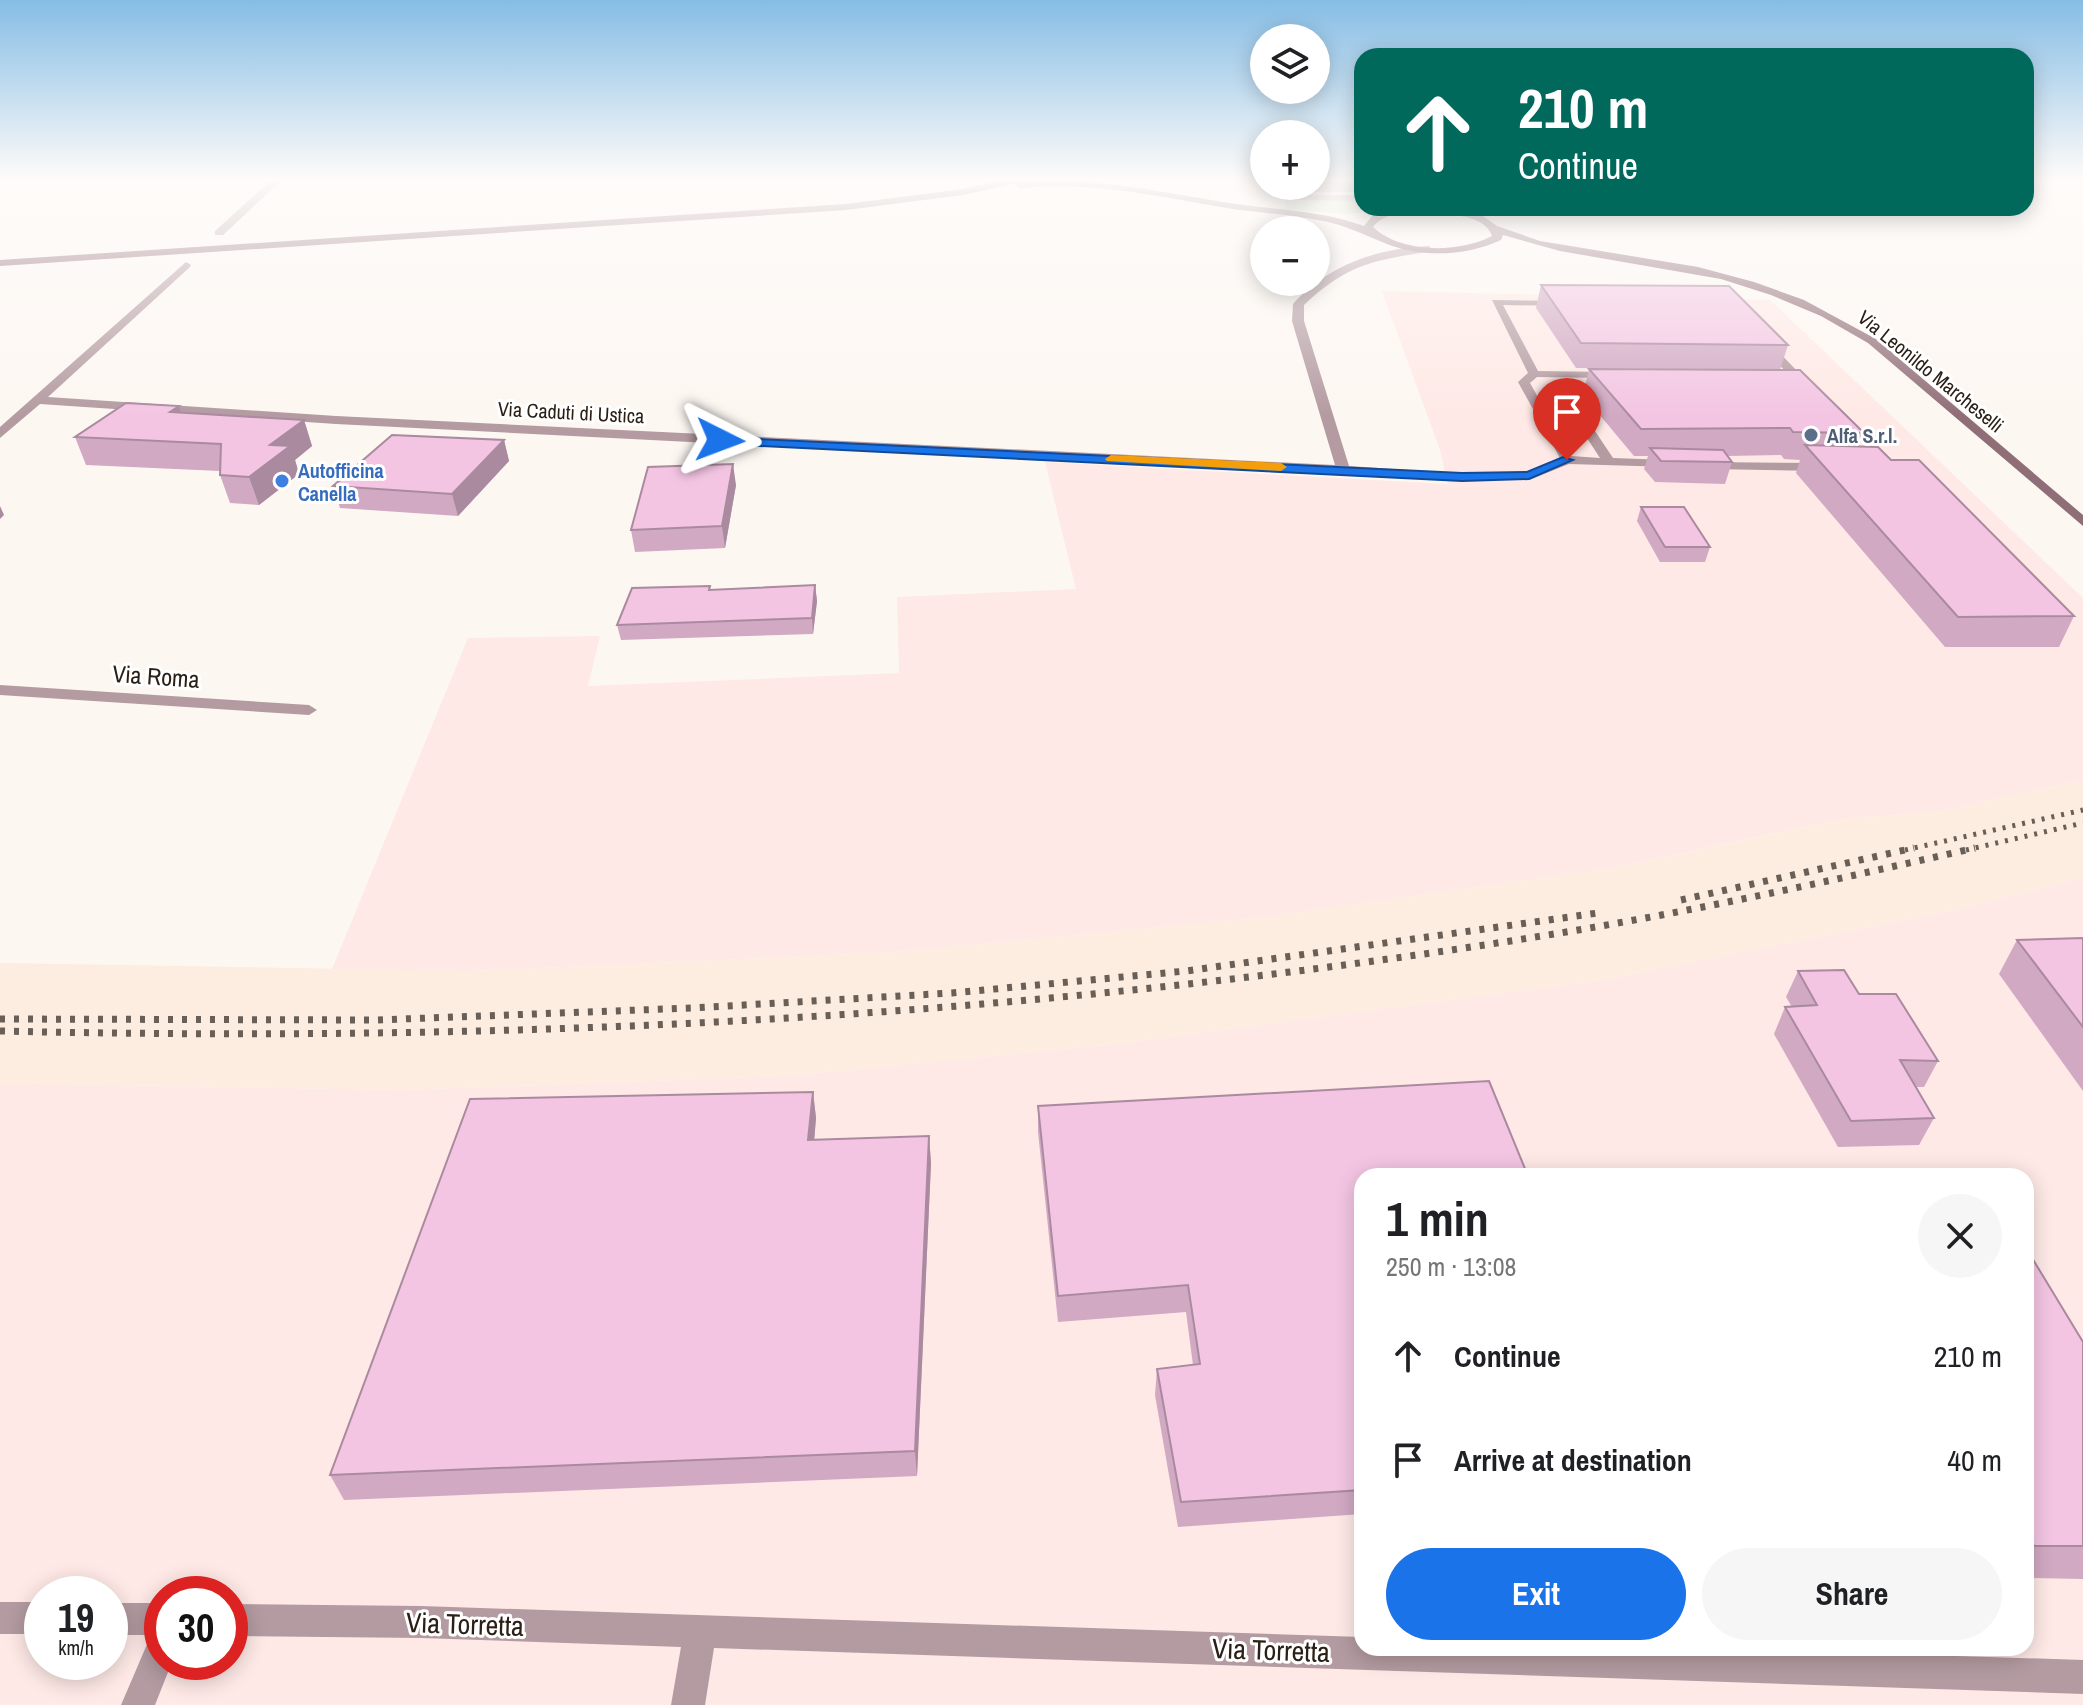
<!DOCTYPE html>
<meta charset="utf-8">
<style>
:root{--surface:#fff;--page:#f6f6f6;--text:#202124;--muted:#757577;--accent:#1a73e8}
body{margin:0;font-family:"Archivo Narrow",sans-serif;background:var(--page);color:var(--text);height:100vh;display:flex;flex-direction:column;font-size:30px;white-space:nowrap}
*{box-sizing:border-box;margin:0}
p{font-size:26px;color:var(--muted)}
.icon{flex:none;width:44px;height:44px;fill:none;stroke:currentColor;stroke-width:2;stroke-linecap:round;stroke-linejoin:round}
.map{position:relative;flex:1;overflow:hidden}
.details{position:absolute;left:1354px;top:1168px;width:680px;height:488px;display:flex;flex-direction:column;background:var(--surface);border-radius:24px;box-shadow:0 4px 20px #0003}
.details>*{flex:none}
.banner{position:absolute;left:1354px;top:48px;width:680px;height:168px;border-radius:24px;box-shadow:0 4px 20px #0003;background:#00695c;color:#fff;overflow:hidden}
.controls{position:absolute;left:1250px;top:24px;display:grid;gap:16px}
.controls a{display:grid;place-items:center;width:80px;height:80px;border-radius:50%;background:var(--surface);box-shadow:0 4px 20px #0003;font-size:40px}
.speed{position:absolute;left:24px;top:1576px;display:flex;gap:16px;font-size:40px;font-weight:700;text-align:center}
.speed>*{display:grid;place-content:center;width:104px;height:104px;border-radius:50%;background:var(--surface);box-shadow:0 4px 20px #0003;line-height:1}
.speed small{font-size:20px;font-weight:400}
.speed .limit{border:12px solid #d22;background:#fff;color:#111}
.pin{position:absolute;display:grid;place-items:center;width:68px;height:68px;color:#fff;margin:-82px -34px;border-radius:50% 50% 50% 0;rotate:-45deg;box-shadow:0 0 8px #0007}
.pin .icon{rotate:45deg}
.me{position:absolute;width:88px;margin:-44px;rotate:93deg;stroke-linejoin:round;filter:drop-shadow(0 0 6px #0008)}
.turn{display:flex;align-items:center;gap:28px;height:168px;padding:0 32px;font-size:36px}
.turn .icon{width:104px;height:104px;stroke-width:2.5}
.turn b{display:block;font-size:56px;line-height:68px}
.round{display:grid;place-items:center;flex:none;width:84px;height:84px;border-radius:42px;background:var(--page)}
.overview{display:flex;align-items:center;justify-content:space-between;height:136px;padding:0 32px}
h1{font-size:48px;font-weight:700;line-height:60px}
.primary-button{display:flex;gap:16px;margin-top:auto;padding:16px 32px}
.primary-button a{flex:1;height:92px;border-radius:48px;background:var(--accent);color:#fff;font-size:32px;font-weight:700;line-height:92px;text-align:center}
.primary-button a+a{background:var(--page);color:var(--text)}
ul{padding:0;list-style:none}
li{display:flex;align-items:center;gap:24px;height:104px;padding:0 32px}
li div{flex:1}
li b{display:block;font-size:30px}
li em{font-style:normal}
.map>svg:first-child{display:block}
.built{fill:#fcede0}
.industrial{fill:#fee9e6;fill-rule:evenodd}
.green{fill:#c9e9c4}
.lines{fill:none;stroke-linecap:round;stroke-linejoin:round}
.lane{fill:#b39ba1;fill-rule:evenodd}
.street{fill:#b39ba1;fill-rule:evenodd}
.secondary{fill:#906e78;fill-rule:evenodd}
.rail-far1{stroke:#695f57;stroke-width:5;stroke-dasharray:3 7;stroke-linecap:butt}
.rail{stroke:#695f57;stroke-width:7;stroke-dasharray:5 9;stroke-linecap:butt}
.wall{fill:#d1a9c3}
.shaded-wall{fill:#aa8a9f}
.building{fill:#f3c5e3;stroke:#aa8a9f;stroke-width:2}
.route{fill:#1a73e8;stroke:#114b97;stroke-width:2}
.slow{fill:#f59e0b}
.service-dot{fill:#5c6f8a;stroke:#fff;stroke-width:3}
.shop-dot{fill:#3f7fe0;stroke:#fff;stroke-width:3}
.labels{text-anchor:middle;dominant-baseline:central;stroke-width:6;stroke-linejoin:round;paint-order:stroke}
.far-street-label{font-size:20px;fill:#2b2016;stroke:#fff}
.far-service-label{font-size:20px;font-weight:bold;fill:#4e5e75;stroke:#fff;text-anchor:start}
.far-shop-label{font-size:20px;font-weight:bold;fill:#366cbe;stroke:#fff;text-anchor:start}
.street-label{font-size:24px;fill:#2b2016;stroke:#fff}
.near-street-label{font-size:28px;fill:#2b2016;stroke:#fff}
</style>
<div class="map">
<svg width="2083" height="1705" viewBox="0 0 2083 1705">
<rect width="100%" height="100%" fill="#fdf7f2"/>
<path class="built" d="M2083 780V878L1958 909 1603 980 1115 1044 784 1076 404 1090 0 1083V963L472 971 896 952 1267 917 1618 867 1838 820 1942 811Z"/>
<path class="industrial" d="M1382 291 1770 300 2083 598V780L1942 811 1837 820 1618 867 1267 917 896 952 472 971 332 969 468 638 600 636 588 686 899 673 897 597 1076 589 1045 462 1448 484 1440 450Z
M2083 878V1705H0V1083L404 1090 784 1076 1115 1044 1603 980 1958 909ZM1362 1176H2026V1648H1362ZM42 1594H110V1662H42ZM162 1594H230V1662H162Z"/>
<path class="green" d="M1285 201H1362V208H1387L1348 214 1286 209Z"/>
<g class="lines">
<path class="lane" d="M1492 300 1566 301V305L1562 306 1503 305 1538 371 1610 372 1615 375 1610 378 1537 377 1530 383 1571 456 1600 458 1555 389 1561 386H1608L1614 389 1612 391 1569 392 1613 458 1668 460 1674 464 1672 467 1569 464 1529 480H1458V474L1462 473 1527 472 1560 458 1518 382 1528 373Z
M1762 343H1770L1801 375V379H1780V375L1788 374 1762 347Z
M1706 462 1820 463 1826 467 1820 471 1710 469 1704 465Z
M0 685 309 705 317 710 309 715 0 695Z"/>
<path class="street" d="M275 177H285L223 235H215V231Z
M1287 195H1362V201L1284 200Z
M1464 208H1506L1450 215 1445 212Z
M1429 246 1433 251C1376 260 1348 263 1304 305V321L1349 466 1467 474V480L1462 481 336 424 40 404 0 438V427L186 262 191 265 190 267 48 397 336 416 1335 465 1292 321 1293 304C1328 265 1378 248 1429 246Z
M0 1602H42V1634H0Z
M110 1603H162V1662H172L155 1705H121L151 1635H110Z
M230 1604 421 1606 1362 1637V1648H1709L2083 1660V1694L714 1648 705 1705H671L681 1647 421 1638 230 1636Z"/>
<path class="secondary" d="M1018 177H1036L1020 182C1094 176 1163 193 1236 204 1279 210 1323 211 1364 226L1373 215 1401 208 1453 209 1483 216 1497 226 1540 241 1698 267 1754 282 1804 300 1876 339 2083 515V526L1868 343 1821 316 1771 295 1721 279 1560 251 1503 235 1501 240C1467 256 1422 258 1387 244 1364 235 1344 224 1318 220 1288 214 1257 213 1227 208 1157 196 1091 181 1020 188L1015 185 1018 183 963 195 846 210 0 266V260L846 204 963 189ZM1439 213C1458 215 1486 217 1492 236 1459 253 1402 254 1373 227 1387 209 1418 213 1439 213Z"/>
<path class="rail-far1" d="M1905 850 2083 810
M1966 850 2083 823"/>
<path class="rail" d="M1681 900 1914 848
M0 1019 376 1020 692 1008 952 993 1186 971 1598 913
M0 1031C521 1043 1039 1018 1554 934 1695 911 1835 880 1975 848"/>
</g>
<path class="wall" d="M1316 177H1362V192H1294L1291 186H1316Z
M1541 285 1788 345 1780 370 1576 368 1536 308Z
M1589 369 1864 433 1859 447 1891 460 2074 616 2059 647H1945L1796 473 1800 460 1784 459 1781 455 1727 456 1732 462 1725 484 1655 482 1644 469 1648 456H1634L1583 395Z
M179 406 182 413 304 420 312 446 295 460 299 474 259 505 230 503 220 475V471L86 465 75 437Z
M504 440 509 461 458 516 340 508 333 486Z
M736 485 725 548 635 552 631 530Z
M1641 507 1710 547 1705 562H1660L1637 521Z
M815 585 817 601 813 634 621 640 617 625 711 590Z
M2083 938V1091L1999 974 2017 940Z
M1798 971 1859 994 1938 1061 1924 1087H1916L1934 1118 1919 1145 1838 1147 1774 1034 1785 1007H1792L1786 997Z
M813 1092 816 1118 814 1140 929 1136 931 1163 917 1476 344 1500 330 1475Z
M1038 1106 1362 1176V1514L1178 1527 1155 1395 1157 1369 1193 1365 1186 1312 1058 1322 1038 1132Z
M2026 1248 2083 1342V1579L2026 1578Z"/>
<path class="shaded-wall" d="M179 406 189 433 170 412Z
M304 420 312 446 295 460 299 474 259 505 249 477 270 445Z
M504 440 509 461 458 516 452 494Z
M733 464 736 485 725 548 722 526Z
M0 506 4 515 0 519Z
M815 585 817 601 813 634 812 618Z
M813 1092 816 1118 812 1167 808 1140Z
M929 1136 931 1163 917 1476 915 1451Z"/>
<path class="building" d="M1316 177H1362V182H1316Z
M1541 285 1729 286 1788 345 1581 343Z
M1589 369 1800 370 1864 433 1793 432 1790 428 1641 429Z
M126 403 179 406 170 412 304 420 270 445 290 446 249 477 220 475 221 444 75 437Z
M392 435 504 440 452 494 333 486Z
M1805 445 1878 447 1891 460H1919L2074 616 1958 617Z
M1650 448 1723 450 1732 462 1661 461Z
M733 464 722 526 631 530 648 467Z
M1641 507H1684L1710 547H1665Z
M815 585 812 618 617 625 632 588 710 586 709 590Z
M2083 938V1027L2017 940Z
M1844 970 1859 994H1896L1938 1061 1900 1060 1934 1118 1851 1121 1785 1007 1817 1005 1798 971Z
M1489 1081 1528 1176H1362V1490L1181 1502 1157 1369 1200 1364 1188 1285 1058 1296 1038 1106Z
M813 1092 808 1140 929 1136 915 1451 330 1475 470 1099Z
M2026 1248 2083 1342V1546H2034L2026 1530Z"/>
<linearGradient id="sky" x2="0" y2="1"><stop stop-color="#86bde5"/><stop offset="0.43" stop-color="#fefbf9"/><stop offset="1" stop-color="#fefbf9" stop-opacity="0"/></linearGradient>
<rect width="2083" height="416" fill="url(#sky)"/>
<path class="route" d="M716 437 1462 473 1527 472 1563 457 1573 460 1529 479 1462 481 720 444 716 443Z"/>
<path class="slow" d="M1111 455 1281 463 1287 467 1281 471 1107 461 1105 459Z"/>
<circle class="service-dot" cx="1811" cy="435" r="8"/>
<circle class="shop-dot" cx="282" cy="481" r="8"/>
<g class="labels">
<g class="far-street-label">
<text transform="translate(1931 371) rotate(39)">Via Leonildo Marcheselli</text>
<text transform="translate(571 412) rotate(3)">Via Caduti di Ustica</text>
</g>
<g class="far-service-label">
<text x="1827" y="435">Alfa S.r.l.</text>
</g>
<g class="far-shop-label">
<text x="298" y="470">Autofficina<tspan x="298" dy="23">Canella</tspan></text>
</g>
<g class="street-label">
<text transform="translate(156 676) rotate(4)">Via Roma</text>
</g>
<g class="near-street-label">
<text transform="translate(465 1624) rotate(2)">Via Torretta</text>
<text transform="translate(1271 1650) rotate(2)">Via Torretta</text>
</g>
</g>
</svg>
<div class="controls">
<a><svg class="icon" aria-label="layers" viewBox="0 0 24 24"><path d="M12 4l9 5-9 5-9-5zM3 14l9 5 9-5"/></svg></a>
<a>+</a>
<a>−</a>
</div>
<div class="speed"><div>19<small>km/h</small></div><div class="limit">30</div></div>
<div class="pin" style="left:1567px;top:460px;background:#d93025"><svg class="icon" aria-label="arrive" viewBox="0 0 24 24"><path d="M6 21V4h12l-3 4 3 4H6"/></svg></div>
<svg class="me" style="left:720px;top:440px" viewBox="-20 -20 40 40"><path d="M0-17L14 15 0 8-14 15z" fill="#1a73e8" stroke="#fff" stroke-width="4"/></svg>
<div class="banner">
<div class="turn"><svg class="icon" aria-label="ahead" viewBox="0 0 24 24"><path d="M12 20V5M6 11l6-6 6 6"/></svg><div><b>210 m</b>Continue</div></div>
</div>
<section class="details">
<div class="overview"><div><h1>1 min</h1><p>250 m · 13:08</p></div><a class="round"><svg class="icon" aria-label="close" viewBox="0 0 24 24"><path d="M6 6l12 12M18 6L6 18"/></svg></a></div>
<ul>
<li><svg class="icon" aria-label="ahead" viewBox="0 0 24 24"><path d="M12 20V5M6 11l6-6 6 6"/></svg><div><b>Continue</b></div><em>210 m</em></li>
<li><svg class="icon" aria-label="arrive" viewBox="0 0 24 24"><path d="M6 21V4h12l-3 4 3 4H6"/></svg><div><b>Arrive at destination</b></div><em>40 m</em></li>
</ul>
<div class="primary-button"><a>Exit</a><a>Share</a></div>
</section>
</div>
